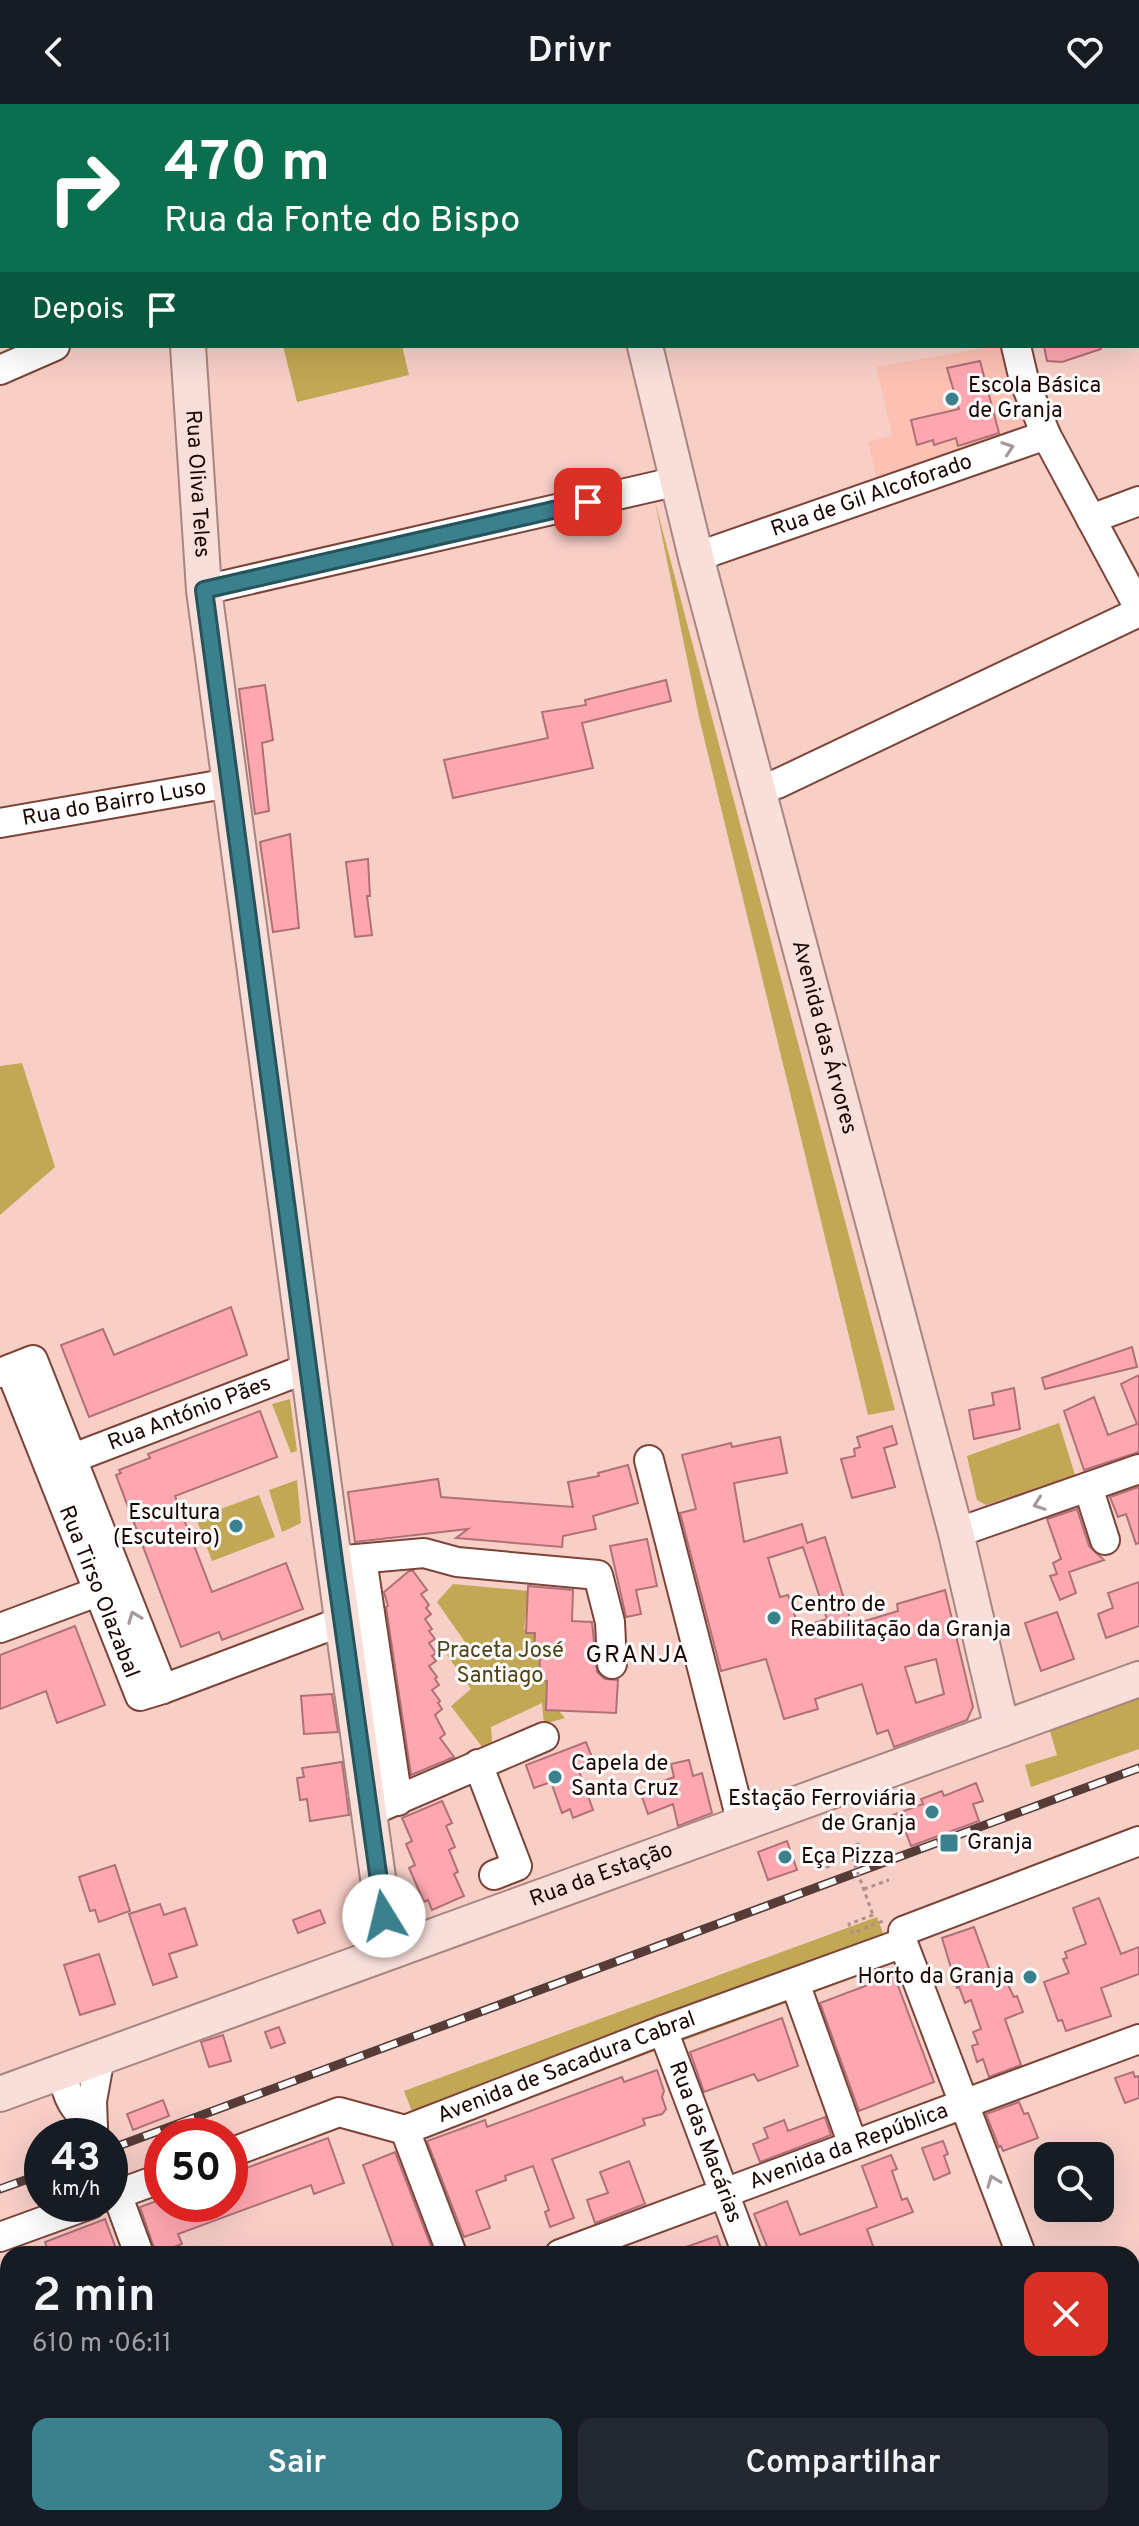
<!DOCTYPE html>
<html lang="pt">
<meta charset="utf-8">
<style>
:root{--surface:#171b24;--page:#242831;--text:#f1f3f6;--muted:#9ea1a6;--accent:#3b808d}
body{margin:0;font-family:Overpass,sans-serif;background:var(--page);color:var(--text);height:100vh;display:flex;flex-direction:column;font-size:30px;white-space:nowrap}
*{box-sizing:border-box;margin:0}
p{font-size:26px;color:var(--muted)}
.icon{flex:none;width:44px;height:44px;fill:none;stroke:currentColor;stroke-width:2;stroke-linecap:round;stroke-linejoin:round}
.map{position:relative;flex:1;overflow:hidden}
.panel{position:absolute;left:0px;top:2142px;width:1140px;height:280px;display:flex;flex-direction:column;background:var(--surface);border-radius:24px 24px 0 0;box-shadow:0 8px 32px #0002}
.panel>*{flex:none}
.banner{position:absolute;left:0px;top:0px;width:1140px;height:244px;box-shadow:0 8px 32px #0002;background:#0b6e4f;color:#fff;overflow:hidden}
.buttons{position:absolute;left:1034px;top:2038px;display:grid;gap:16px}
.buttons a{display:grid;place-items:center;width:80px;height:80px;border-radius:16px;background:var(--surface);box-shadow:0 8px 32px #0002;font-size:40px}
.speed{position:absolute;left:24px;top:2014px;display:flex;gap:16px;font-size:40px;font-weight:700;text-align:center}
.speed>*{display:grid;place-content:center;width:104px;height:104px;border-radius:50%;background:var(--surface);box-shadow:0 8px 32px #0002;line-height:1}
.speed small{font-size:20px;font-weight:400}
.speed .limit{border:12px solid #d22;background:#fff;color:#111}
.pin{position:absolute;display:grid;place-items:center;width:68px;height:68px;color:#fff;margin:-34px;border-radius:16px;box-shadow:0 4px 12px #0006}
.me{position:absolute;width:88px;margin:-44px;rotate:351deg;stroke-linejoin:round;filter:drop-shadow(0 0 6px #0008)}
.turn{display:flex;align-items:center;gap:28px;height:168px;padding:0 32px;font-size:36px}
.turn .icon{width:104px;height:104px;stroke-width:2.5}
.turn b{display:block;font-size:56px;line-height:68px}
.then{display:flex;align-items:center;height:76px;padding:0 32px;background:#0003;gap:16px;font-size:30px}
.round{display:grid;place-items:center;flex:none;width:84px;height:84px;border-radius:16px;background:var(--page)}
.overview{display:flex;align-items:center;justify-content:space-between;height:136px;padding:0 32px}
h1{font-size:48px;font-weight:600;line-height:60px}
.action{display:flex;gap:16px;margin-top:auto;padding:16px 32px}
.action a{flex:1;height:92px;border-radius:16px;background:var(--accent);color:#fff;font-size:32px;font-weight:600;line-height:92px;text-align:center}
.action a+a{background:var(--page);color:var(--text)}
header{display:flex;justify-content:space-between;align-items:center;height:104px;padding:0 32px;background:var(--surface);font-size:36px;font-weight:600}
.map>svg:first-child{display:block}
.built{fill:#fdc1b4}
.green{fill:#c2a754}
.water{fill:#65c281}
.building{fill:#ffa7b1;stroke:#af7078;stroke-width:2;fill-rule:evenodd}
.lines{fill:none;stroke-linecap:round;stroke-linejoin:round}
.minor-casing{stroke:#7c4439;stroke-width:32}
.major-casing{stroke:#a8857e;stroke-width:38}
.path{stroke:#b28f89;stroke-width:3;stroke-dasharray:4 4;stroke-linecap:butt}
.minor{stroke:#fff;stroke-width:28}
.major{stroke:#f8dfda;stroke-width:34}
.rail-casing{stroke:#563b37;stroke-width:9}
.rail{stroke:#fbfbfb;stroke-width:6;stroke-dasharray:18;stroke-linecap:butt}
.path-bridge{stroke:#b28f89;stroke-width:3;stroke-dasharray:4 4;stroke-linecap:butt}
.oneway{stroke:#a49b9a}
.route-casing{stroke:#26535c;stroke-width:20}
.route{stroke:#3b808d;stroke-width:14}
.poi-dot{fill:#3b808d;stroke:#fbfbfb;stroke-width:3}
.labels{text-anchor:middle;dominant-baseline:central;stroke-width:6;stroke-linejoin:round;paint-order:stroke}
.poi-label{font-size:22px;fill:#1b0603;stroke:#fbfbfb;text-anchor:start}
.street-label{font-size:22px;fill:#1b0603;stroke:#fbfbfb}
.park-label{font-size:22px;fill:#4f4215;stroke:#fbfbfb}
.neighbourhood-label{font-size:24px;letter-spacing:2px;fill:#1b0603;stroke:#fbfbfb}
</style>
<header><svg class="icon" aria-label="back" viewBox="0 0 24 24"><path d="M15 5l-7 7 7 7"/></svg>Drivr<svg class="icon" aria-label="heart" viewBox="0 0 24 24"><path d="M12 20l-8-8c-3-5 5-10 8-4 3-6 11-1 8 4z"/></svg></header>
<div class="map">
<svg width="1139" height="2422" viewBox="0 0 1139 2422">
<rect width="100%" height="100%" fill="#f8cfc7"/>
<path class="built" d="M994 242H1005L1028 327 877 376 868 338 892 331 876 263Z"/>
<path class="green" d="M283 242H402L409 271 297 298Z
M655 398 895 1306 868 1311 699 613Z
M22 959 55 1063 0 1111V962Z
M290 1295 297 1347 291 1349 272 1300Z
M1059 1319 1075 1371 986 1401 977 1396 967 1352Z
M297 1376 301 1419 282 1428 269 1386Z
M259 1391 275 1433 212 1457 196 1414Z
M453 1480 529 1487 524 1525 540 1527 554 1601 565 1614 544 1620 542 1599 491 1623 492 1638 482 1643 451 1602 471 1585 447 1551 465 1538 437 1498Z
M1139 1584V1645L1031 1683 1025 1661 1057 1651 1047 1617Z
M877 1813 894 1859 422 2033 404 1987Z"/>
<path class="water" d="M1139 2277V2422H897L916 2414H1132V2279Z"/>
<path class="building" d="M1044 242H1101V245L1062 258 1047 257Z
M980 257 999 329 958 342 956 334 934 341 933 336 917 341 911 316 959 305 947 264Z
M666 576 671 597 582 619 593 664 453 694 444 656 548 634 542 608 586 601 585 596Z
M265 581 273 636 262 639 269 707 255 710 239 585Z
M290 730 299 824 273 828 260 738Z
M368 755 370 792H367L372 831 355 833 346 758Z
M231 1203 247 1251 89 1313 61 1241 103 1225 114 1251Z
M1132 1243 1137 1263 1045 1285 1042 1274Z
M1139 1271V1348L1084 1366 1064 1307 1094 1293 1108 1331 1137 1320 1121 1280Z
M1014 1284 1020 1325 974 1335 969 1306 994 1301 992 1289Z
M260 1307 277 1353 175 1392 212 1488 286 1459 303 1505 222 1536 219 1528 181 1543 116 1371 121 1369 119 1366 150 1354 148 1350Z
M892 1322 897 1340 884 1344 895 1383 852 1394 841 1355 855 1352 854 1345 860 1343 857 1333Z
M780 1333 787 1369 734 1379 744 1438 802 1420 807 1439 825 1433 852 1521 898 1507 897 1500 945 1486 973 1603 967 1616 894 1643 888 1626 877 1630 862 1580 815 1595 818 1605 784 1615 766 1555 721 1567 680 1409 696 1405 682 1351 731 1339 732 1343ZM803 1443 827 1515 799 1524 788 1491 780 1493 768 1454ZM936 1555 944 1590 916 1599 905 1563Z
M628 1361 638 1399 593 1412 596 1425 563 1432 562 1443 456 1434 468 1425 355 1438 348 1388 438 1375 441 1393 573 1403 568 1378 599 1372 598 1369Z
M1139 1383V1439L1136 1440 1126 1410 1118 1413 1110 1393Z
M1077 1405 1089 1442 1104 1456 1069 1468 1076 1489 1060 1496 1050 1472 1057 1470 1053 1459 1061 1455 1047 1415Z
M647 1435 657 1482 636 1486 641 1510 626 1513 610 1442Z
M409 1467H413L427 1486 421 1490 429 1501 426 1504 431 1510 425 1515 432 1525 429 1527 435 1535 429 1539 436 1549 432 1552 436 1557 429 1562 437 1573 435 1575 439 1581 432 1586 440 1597 438 1599 442 1605 435 1611 445 1630 440 1634 454 1653 411 1671 386 1503 388 1502 384 1488Z
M1139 1478V1522L1106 1534 1098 1510 1113 1504 1108 1489Z
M528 1482 573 1486 572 1517 592 1518 597 1568 605 1575 618 1576 616 1609 546 1606 547 1577H539L540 1554H534L535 1529H526Z
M1057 1508 1074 1555 1041 1567 1025 1519Z
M75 1522 105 1601 57 1619 46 1587 0 1605V1551Z
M332 1590 338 1628 304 1630 301 1592Z
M586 1638 595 1661 579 1667 593 1706 573 1714 570 1705 562 1709 551 1678 534 1684 526 1661Z
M689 1656 693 1672 702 1669 712 1709 678 1722 673 1700 648 1710 641 1690 651 1686 650 1682 674 1673 671 1660Z
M342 1658 349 1711 310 1717 307 1695 300 1696 297 1674 304 1673 302 1664Z
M976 1679 983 1697 973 1700 979 1717 911 1742 905 1726 899 1728 893 1711 923 1700 921 1695 942 1687 944 1692Z
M442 1697 452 1719 446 1722 455 1743 449 1746 458 1768 454 1770 464 1792 432 1806 428 1796 424 1798 409 1764 415 1761 406 1740 412 1737 402 1714Z
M787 1737 797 1766 768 1776 758 1748Z
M115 1761 130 1807 99 1818 95 1806 90 1807 79 1773Z
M1099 1794 1121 1850 1139 1843V1870L1101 1884 1111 1912 1066 1927 1062 1916 1058 1917 1044 1878 1069 1869 1063 1855 1067 1854 1065 1848 1086 1840 1073 1804Z
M160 1800 164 1811 185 1804 197 1841 169 1850 177 1873 153 1881 129 1810Z
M320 1806 325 1819 298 1829 293 1816Z
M974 1823 993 1875 1003 1871 1014 1893 1017 1892 1023 1908 1005 1915 1021 1961 989 1973 983 1955 977 1958 972 1942 978 1940 973 1928 981 1925 971 1896 965 1899 959 1883 957 1884 942 1834Z
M99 1850 115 1900 80 1911 64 1861Z
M894 1871 934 1978 859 2007 820 1899Z
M782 1914 798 1962 758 1977 754 1970 704 1988 690 1948Z
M279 1923 285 1939 271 1944 265 1928Z
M223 1931 231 1957 209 1963 201 1938Z
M657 1966 664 1987 662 1993 666 2005 662 2010 643 2015 645 2021 552 2055 574 2114 550 2123 545 2108 549 2106 533 2062 505 2072 506 2076 476 2087 490 2124 464 2133 427 2037 485 2016 487 2023 622 1973 624 1978Z
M1133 1968 1135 1973 1139 1972V1994L1125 1999 1115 1974Z
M163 1996 169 2012 133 2026 127 2010Z
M1019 1998 1024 2010 1028 2009 1038 2034 1003 2047 1001 2042 999 2043 986 2010Z
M825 2013 831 2031 760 2058 753 2040 768 2034 764 2024 784 2016 788 2027Z
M328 2034 344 2079 314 2090 311 2081 178 2130 182 2140 156 2150 140 2103 162 2095V2100H230V2070Z
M943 2037 948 2050 944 2052 950 2069 934 2076 922 2044Z
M395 2048 434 2150H396L363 2061Z
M891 2051 897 2065 892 2067 902 2096 907 2094 913 2108 867 2125 874 2145 860 2150H770L754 2110 787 2097 800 2131 877 2103 862 2062Z
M629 2057 645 2100 595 2119 587 2096 608 2089 600 2068Z
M105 2115 118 2150H49L45 2138Z
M717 2132 723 2150H672V2148Z"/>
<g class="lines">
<g class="minor-casing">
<g id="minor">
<path d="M138 0 139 2"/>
<path d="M964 0V2"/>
<path d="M540 2 541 0"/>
<path d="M1138 93H1139"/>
<path d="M1016 242 1024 276 1046 331 1139 504"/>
<path d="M0 266 55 242"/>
<path d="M1091 415 1139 397"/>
<path id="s1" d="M696 453 1046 331"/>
<path d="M204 486 678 377"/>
<path d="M777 680 1139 508"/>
<path id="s2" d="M0 719 230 679"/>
<path id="s3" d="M10 1265 140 1592 163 1585 343 1517"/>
<path d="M0 1269 33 1256 163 1585"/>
<path d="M649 1356 742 1720"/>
<path id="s4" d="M55 1361 308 1264"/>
<path d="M1088 1383 1105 1436"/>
<path d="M956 1429 1139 1365"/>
<path d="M362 1455 398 1697"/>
<path d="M334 1457 424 1449 457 1458 598 1471 610 1518 612 1560"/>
<path d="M0 1524 97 1488"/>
<path d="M478 1660 517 1762 494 1771"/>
<path d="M383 1702 544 1633"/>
<path d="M795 1879 853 2041"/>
<path id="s5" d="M663 1926 747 2150"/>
<path d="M63 1967C66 1995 74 2004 93 2024"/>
<path d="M93 2024 92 1997 100 1953"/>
<path d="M405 2026 452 2150"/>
<path id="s6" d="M230 2049 339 2008 405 2026 663 1926 903 1839"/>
<path d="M117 2090 139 2150"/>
<path d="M110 2093 162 2074"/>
<path d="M0 2133 91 2100"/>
<path id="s7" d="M560 2150 1139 1935"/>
<path d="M1021 2150 903 1839V1827L1139 1737"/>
<path d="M0 2357 8 2354"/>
<path d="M240 2414 243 2422"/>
<path d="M553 2422 576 2414"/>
</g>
</g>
<g class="major-casing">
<g id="major">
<path d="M172 0V2"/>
<path d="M754 2 755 0"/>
<path id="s8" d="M188 242 204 486 334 1457 385 1824 392 1847"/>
<path id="s9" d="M645 242 696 453 956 1429 1002 1625"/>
<path id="s10" d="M0 1990 1139 1575"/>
</g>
</g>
<path class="path" d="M852 1753 827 1763 823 1754 861 1739
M864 1785 889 1776
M873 1811 849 1820 852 1829 883 1817
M1132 2193 1139 2190
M1132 2208H1139"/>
<use href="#minor" class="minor"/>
<use href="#major" class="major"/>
<g class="rail-casing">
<path id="rail" d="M110 2045 1139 1664
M0 2085 42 2070"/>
</g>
<use href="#rail" class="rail"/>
<path class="path-bridge" d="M852 1753 873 1811"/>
</g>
<defs><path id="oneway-chevron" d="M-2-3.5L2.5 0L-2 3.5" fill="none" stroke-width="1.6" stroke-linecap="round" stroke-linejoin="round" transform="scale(2)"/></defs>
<g class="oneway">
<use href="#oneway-chevron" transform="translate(1008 344) rotate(-19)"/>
<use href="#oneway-chevron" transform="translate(1039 1400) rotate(161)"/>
<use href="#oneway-chevron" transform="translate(134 1513) rotate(-111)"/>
<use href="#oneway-chevron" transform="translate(993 2077) rotate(-111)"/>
</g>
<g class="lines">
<g class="route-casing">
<path id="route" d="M384 1812 334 1457 204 486 588 398"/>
</g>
<use href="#route" class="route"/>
</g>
<g class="poi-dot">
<circle cx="952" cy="295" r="8"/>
<circle cx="236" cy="1422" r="8"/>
<circle cx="774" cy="1514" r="8"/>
<circle cx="555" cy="1673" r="8"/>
<circle cx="932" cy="1708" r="8"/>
<rect x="939" y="1729" width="20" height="20" rx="4"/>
<circle cx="785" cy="1753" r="8"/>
<circle cx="1030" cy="1873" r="8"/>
</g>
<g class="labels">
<g class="poi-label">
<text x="968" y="282">Escola Básica<tspan x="968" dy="25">de Granja</tspan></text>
<text x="220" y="1409" text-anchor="end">Escultura<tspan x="220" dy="25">(Escuteiro)</tspan></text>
<text x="790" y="1501">Centro de<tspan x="790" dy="25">Reabilitação da Granja</tspan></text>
<text x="571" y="1660">Capela de<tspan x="571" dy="25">Santa Cruz</tspan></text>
<text x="916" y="1695" text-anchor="end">Estação Ferroviária<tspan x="916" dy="25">de Granja</tspan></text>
<text x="967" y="1739">Granja</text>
<text x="801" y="1753">Eça Pizza</text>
<text x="1014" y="1873" text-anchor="end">Horto da Granja</text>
</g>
<g class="street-label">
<text stroke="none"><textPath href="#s8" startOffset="138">Rua Oliva Teles</textPath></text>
<text stroke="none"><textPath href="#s1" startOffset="186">Rua de Gil Alcoforado</textPath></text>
<text stroke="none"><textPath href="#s2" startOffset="116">Rua do Bairro Luso</textPath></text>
<text stroke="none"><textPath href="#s9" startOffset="714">Avenida das Árvores</textPath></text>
<text stroke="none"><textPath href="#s4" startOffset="144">Rua António Pães</textPath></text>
<text stroke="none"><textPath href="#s3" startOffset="240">Rua Tirso Olazabal</textPath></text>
<text stroke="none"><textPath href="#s10" startOffset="640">Rua da Estação</textPath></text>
<text stroke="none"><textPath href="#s6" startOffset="358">Avenida de Sacadura Cabral</textPath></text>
<text stroke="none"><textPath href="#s5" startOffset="120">Rua das Macárias</textPath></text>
<text stroke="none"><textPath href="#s7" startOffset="308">Avenida da República</textPath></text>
</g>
<g class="park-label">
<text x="500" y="1547">Praceta José<tspan x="500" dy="25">Santiago</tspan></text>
</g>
<g class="neighbourhood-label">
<text x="638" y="1552">GRANJA</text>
</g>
</g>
</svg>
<div class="buttons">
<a><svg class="icon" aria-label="search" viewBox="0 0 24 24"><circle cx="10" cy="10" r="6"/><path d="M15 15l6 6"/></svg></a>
</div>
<div class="speed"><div>43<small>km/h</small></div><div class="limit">50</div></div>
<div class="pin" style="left:588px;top:398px;background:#d93025"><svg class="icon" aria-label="arrive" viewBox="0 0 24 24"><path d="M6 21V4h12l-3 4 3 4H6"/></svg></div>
<svg class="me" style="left:384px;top:1812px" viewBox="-20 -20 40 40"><circle r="19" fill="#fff"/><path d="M0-13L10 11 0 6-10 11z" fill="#3b808d"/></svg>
<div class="banner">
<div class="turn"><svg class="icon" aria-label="right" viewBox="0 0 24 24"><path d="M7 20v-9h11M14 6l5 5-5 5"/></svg><div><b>470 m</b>Rua da Fonte do Bispo</div></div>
<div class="then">Depois<svg class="icon" aria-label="arrive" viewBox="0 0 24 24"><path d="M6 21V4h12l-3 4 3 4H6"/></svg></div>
</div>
<section class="panel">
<div class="overview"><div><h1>2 min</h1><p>610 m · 06:11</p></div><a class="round" style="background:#d93025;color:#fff"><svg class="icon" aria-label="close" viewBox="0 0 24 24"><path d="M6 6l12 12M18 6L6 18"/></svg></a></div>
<div class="action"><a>Sair</a><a>Compartilhar</a></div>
</section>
</div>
